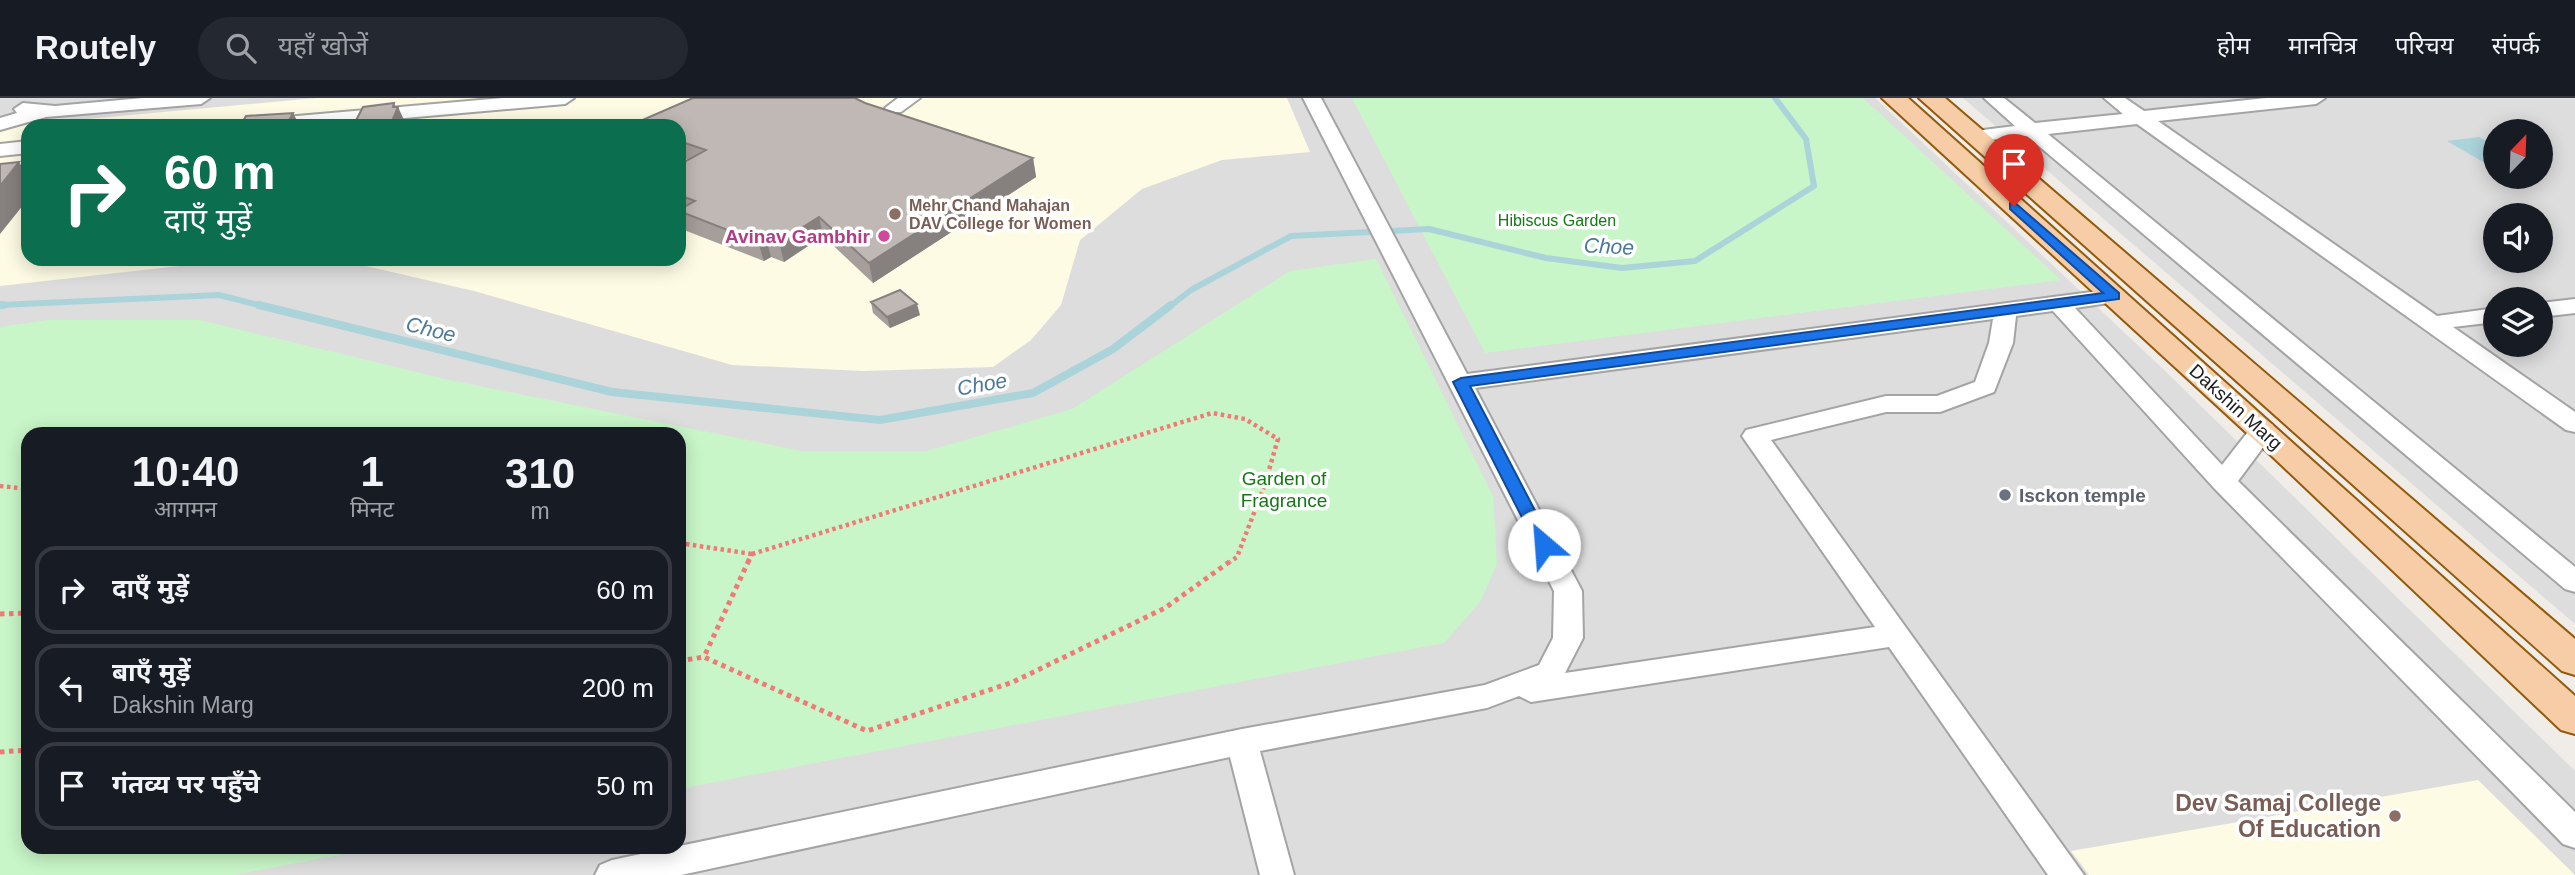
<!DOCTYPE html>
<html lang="hi">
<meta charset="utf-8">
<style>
:root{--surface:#171b24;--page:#242831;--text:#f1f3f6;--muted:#9ea1a6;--line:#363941}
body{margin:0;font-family:Helvetica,"Noto Sans Devanagari",sans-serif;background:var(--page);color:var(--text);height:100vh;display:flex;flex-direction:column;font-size:26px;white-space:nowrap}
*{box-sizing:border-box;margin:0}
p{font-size:23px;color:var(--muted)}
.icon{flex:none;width:38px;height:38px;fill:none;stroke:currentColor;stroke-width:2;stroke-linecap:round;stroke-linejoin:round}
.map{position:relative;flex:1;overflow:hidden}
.drawer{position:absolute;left:21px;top:329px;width:665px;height:427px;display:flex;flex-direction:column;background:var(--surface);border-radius:21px;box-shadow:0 4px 18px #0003}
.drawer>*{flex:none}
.top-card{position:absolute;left:21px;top:21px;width:665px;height:147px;border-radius:21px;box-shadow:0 4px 18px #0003;background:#0b6e4f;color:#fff;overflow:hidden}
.needle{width:46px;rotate:23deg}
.tools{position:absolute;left:2483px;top:21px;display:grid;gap:14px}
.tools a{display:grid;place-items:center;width:70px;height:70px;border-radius:50%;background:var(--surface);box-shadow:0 4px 18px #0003;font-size:35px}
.pin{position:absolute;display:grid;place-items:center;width:60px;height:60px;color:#fff;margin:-72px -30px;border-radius:50% 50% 50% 0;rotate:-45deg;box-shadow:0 0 7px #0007}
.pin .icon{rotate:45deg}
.me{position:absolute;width:77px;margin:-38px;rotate:333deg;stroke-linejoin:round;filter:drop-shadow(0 0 5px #0008)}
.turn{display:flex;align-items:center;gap:24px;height:147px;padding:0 28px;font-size:32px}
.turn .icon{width:91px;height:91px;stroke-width:2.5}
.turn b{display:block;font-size:49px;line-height:60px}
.eta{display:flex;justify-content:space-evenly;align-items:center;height:119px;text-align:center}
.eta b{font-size:42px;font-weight:700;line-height:49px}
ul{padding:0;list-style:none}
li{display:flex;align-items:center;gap:21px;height:88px;margin:0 14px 10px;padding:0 14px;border:4px solid var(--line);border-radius:21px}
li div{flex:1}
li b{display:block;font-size:26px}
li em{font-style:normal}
header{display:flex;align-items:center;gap:42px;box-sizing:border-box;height:98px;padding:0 35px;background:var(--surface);border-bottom:2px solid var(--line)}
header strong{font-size:33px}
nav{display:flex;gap:38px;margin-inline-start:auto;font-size:24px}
.search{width:490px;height:63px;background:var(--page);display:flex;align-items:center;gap:18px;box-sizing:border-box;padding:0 24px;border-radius:38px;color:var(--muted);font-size:26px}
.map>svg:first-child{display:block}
.residential{fill:#dedddd;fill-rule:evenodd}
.education{fill:#fdfbe3}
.park{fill:#c8f6c8}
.water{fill:#abd3da}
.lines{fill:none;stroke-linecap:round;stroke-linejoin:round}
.stream-far1{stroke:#abd3da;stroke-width:6}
.stream{stroke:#abd3da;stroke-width:8}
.minor-casing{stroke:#a4a4a4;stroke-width:4}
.major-casing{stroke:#925a0a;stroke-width:4}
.path-far1{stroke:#f17a77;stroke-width:4.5;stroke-dasharray:3.5 3.5;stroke-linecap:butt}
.path{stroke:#f17a77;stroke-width:5;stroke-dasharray:4.5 4.5;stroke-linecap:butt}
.minor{fill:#fff;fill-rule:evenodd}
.major{fill:#f6cda6;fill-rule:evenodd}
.wall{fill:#a59e9b}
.shaded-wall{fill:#86817e}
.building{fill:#c0b8b4;stroke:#86817e;stroke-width:2}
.route{fill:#1a73e8;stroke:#114b97;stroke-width:2}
.education-dot{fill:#8d6e63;stroke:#fff;stroke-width:2.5}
.hotel-dot{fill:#d1479c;stroke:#fff;stroke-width:2.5}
.worship-dot{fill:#6b7280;stroke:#fff;stroke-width:2.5}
.labels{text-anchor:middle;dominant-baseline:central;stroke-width:7;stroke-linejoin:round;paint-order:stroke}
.far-education-label{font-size:16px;font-weight:bold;fill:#785e54;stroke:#fff;text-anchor:start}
.far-park-label{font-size:16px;fill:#137913;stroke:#fff}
.hotel-label{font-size:19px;font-weight:bold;fill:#b23c85;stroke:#fff;text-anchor:end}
.street-label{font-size:19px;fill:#202020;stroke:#fff}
.park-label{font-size:19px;fill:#137913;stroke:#fff}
.worship-label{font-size:19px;font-weight:bold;fill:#5b616d;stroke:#fff;text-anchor:start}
.water-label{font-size:21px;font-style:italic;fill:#4c799b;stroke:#fff}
.near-education-label{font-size:23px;font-weight:bold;fill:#785e54;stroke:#fff;text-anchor:end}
</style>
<header>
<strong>Routely</strong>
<div class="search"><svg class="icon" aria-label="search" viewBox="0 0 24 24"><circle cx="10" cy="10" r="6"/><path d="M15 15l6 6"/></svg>यहाँ खोजें</div>
<nav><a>होम</a><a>मानचित्र</a><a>परिचय</a><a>संपर्क</a></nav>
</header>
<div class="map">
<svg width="2575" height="777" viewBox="0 0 2575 777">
<rect width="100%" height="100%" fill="#f0ece7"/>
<path class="residential" d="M0 0H1875L2162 270 2575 673V777H0ZM28 28H679V161H28ZM28 336H679V749H28Z
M1963 0H2575V526ZM2496 33H2541V79H2496ZM2496 117H2541V163H2496ZM2496 201H2541V247H2496Z"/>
<path class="education" d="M316 0H1287L1310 54 1222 62 1142 91 1080 142 1061 207 1031 242 993 269 864 273 732 267 474 193 344 163 245 161H679V28H28V161H242L0 188V29Z
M2478 682 2575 777H2089L2071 753Z"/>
<path class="park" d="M1352 0H1863L2061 182 1485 255Z
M1376 161 1493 398 1497 466 1480 504 1444 545 679 691V336H28V749H380L234 777H0V229L48 222H200L454 283 802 353H927L1072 311 1290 173Z"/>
<path class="water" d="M2479 39 2495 48V71L2447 43Z"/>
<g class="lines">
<path class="stream-far1" d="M0 207 219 197 266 209
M1169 209 1191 192 1291 138 1429 131 1546 160 1622 170 1695 163 1814 88 1806 41 1775 0"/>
<path class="stream" d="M0 207H3
M259 207 612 294 880 322 1033 295 1113 251 1171 207"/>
<g class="minor-casing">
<path id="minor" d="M143 0H210L201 6 46 19 0 32V20L17 15 14 11 23 5 55 8Z
M503 0H574L565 6 314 28H242L251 22Z
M898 0H920L901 14H887L885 10Z
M1303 0H1321L1467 276 2114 191 2122 193 2125 198 2122 203 2075 210 2222 367 2254 326 2263 324 2272 326 2276 332 2238 383 2575 714V750L2563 746 2214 390 2053 213 2016 218 2013 245 1994 294 1940 314H1886L1771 342 2084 777H2048L1889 549 1531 604 1519 598 1487 610 1260 653 1294 777H1260L1230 659 681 777H595L600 767 612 762 1242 631 1485 587 1539 567 1553 540 1554 493ZM1993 221 1989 245 1975 284 1937 298H1886L1746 332 1742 338 1875 529 1565 575 1583 540 1582 493 1475 290Z
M1984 0H2004L2035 25 2123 16 2104 0H2125L2144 13 2266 0H2325L2316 6 2158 23 2437 218 2496 210V224L2453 229 2575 314V334L2566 332 2137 26 2048 36 2575 469V494L2565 491 2027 38 1974 44 1967 42 1964 38 1967 34 2015 28Z
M28 43V55L0 58V46Z
M2575 201V215L2541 219V205Z"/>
</g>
<g class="major-casing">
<path id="major" d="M1882 0H1908L2575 598V636L2561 632 2273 359Z
M1919 0H1945L2575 541V577L2562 573Z"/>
</g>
<path class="path-far1" d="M0 388 28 391
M679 445 752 456
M752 456 1212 315 1245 321 1278 341 1264 389 1237 459 1230 464
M748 464 752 456"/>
<path class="path" d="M749 462 704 559 867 633 1013 584 1165 510 1232 462
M0 516 28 515
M679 563 704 559
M0 654 28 652"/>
<use href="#minor" class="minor"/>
<use href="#major" class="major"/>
</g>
<path class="wall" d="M865 5 1033 60 1036 79 873 185 823 138 784 164 771 159 764 163 684 132 679 117V67L688 62 679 59V28H631V27Z
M871 204 920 217 890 230 873 215Z"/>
<path class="shaded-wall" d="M394 5 397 12 398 9 406 26V28H390Z
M293 15 300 28H286Z
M1033 60 1036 79 873 185 869 165Z
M19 64 28 78V101L0 136V88Z
M819 119 823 138 784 164 779 144Z
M766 139 771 159 764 163 758 144Z
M917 206 920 217 890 230 887 219Z"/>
<path class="building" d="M693 0H855L865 5 1033 60 869 165 819 119 779 144 766 139 758 144 679 113V112L695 103 679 97V67L706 52 679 43V28H635L631 27Z
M394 5 393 9H398L390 28H353L363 9Z
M293 15 286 28H240L246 18Z
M19 64 0 88V66Z
M900 192 917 206 887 219 871 204Z"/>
<path class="route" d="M2014 104 2119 195V201L1470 288 1553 447 1550 451H1538L1536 447 1453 284 1461 280 2103 195 2010 111V105Z"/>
<g class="education-dot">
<circle cx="895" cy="116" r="7"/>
<circle cx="2395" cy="718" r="7"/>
</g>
<circle class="hotel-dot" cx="884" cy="138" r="7"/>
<circle class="worship-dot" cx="2005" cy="397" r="7"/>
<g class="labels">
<g class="far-education-label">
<text x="909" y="107">Mehr Chand Mahajan<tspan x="909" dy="18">DAV College for Women</tspan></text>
</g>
<g class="far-park-label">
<text x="1557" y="122">Hibiscus Garden</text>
</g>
<g class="hotel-label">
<text x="870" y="138">Avinav Gambhir</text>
</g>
<g class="street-label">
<text transform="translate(2236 309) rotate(42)">Dakshin Marg</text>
</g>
<g class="park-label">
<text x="1284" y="380">Garden of<tspan x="1284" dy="22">Fragrance</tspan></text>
</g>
<g class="worship-label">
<text x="2019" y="397">Isckon temple</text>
</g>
<g class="water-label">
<text transform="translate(1609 148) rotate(3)">Choe</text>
<text transform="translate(431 231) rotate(14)">Choe</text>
<text transform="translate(982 286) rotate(-10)">Choe</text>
</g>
<g class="near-education-label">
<text x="2381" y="705">Dev Samaj College<tspan x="2381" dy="26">Of Education</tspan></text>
</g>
</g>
</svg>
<div class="tools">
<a><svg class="needle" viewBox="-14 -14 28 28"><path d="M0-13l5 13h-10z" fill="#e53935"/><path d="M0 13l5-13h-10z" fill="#9ea1a6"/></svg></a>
<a><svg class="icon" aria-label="sound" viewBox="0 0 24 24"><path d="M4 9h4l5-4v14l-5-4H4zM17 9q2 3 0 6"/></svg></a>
<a><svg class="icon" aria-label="layers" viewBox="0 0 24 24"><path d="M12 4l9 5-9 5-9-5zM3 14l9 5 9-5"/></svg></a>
</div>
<div class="pin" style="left:2014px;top:108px;background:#d93025"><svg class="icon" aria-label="arrive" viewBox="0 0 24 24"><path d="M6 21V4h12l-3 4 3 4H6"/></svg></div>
<svg class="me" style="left:1544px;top:447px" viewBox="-20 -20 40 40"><circle r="19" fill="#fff"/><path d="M0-13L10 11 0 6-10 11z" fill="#1a73e8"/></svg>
<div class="top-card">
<div class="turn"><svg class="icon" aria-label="right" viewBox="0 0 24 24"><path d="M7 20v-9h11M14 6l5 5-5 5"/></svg><div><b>60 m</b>दाएँ मुड़ें</div></div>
</div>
<section class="drawer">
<div class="eta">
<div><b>10:40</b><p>आगमन</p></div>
<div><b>1</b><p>मिनट</p></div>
<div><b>310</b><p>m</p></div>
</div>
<ul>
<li><svg class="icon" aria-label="right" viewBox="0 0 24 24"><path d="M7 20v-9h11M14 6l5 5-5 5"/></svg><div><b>दाएँ मुड़ें</b></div><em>60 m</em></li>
<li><svg class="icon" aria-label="left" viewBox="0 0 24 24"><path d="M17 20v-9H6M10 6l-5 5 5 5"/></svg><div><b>बाएँ मुड़ें</b><p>Dakshin Marg</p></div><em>200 m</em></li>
<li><svg class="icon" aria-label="arrive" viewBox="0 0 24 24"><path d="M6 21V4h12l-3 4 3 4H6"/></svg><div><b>गंतव्य पर पहुँचे</b></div><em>50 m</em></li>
</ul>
</section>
</div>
